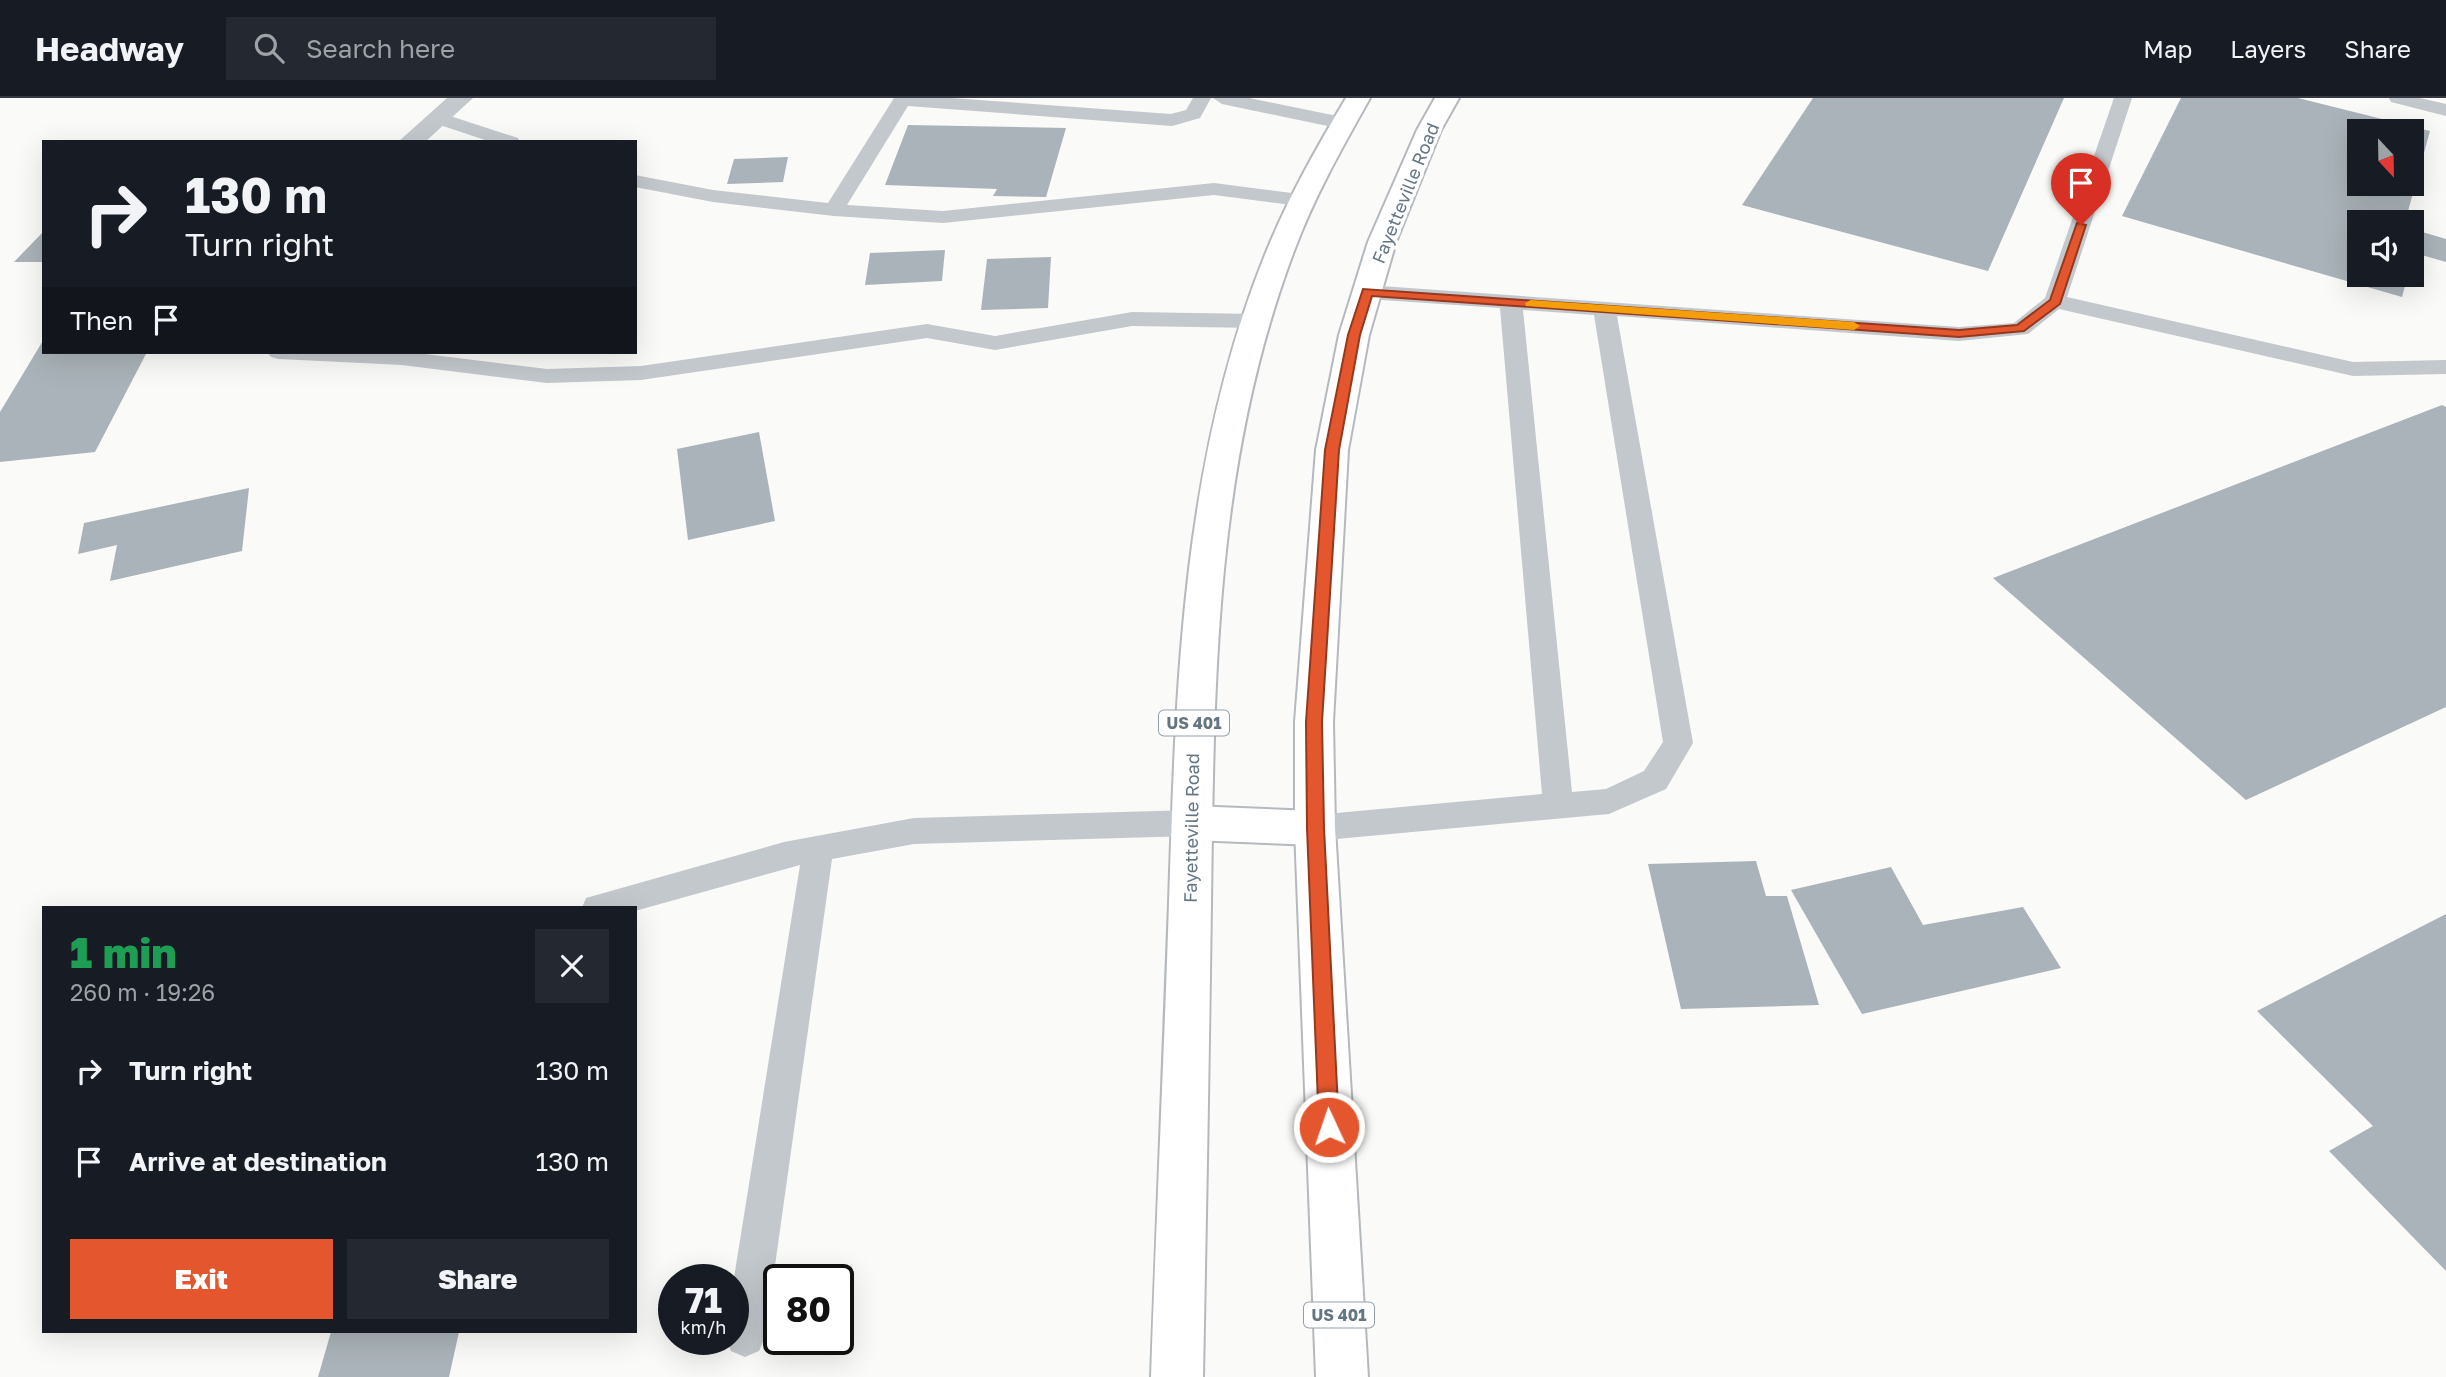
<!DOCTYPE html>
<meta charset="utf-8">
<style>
:root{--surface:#171b24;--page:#242831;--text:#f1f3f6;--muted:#9ea1a6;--line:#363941;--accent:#e4572e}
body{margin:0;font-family:"Golos Text",sans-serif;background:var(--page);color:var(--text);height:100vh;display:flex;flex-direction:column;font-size:26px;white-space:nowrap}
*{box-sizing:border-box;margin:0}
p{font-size:23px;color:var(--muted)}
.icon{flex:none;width:38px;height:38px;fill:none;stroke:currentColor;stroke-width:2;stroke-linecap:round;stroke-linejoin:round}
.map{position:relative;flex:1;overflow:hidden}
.panel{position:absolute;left:42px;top:808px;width:595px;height:427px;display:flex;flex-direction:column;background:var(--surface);border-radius:0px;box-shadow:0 7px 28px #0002}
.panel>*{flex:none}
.banner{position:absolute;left:42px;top:42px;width:595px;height:214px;border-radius:0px;box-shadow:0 7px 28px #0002;background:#171b24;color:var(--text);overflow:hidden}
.needle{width:46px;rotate:158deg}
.controls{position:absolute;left:2347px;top:21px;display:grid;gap:14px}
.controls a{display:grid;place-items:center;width:77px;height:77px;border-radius:0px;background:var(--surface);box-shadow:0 7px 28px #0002;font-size:35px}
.speed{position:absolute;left:658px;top:1166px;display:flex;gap:14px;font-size:35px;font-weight:700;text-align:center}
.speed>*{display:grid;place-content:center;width:91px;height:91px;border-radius:50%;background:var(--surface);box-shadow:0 7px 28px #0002;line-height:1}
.speed small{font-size:18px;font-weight:400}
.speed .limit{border:4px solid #111;border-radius:10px;background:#fff;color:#111}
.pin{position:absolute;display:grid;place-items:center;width:60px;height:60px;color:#fff;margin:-72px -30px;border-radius:50% 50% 50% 0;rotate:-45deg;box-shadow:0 0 7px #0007}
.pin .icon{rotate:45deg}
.me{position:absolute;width:77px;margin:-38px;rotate:357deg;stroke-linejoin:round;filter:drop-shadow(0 0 5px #0008)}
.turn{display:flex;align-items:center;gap:24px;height:147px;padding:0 28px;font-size:32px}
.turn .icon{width:91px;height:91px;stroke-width:2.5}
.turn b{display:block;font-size:49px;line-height:60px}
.then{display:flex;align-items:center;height:66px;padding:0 28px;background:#0003;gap:14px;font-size:26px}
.round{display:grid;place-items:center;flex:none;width:74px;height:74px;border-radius:0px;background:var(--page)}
.headline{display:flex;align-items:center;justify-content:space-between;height:119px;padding:0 28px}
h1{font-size:42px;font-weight:800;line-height:52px;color:#1e9e55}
.button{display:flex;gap:14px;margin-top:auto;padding:14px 28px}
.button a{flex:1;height:80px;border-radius:0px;background:var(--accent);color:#fff;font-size:28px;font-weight:800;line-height:80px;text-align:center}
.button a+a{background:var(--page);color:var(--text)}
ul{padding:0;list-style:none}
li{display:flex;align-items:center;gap:21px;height:91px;padding:0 28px}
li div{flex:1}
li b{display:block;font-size:26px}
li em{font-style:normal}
header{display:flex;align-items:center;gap:42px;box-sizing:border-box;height:98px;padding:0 35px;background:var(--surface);border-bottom:2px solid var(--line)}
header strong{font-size:33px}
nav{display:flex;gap:38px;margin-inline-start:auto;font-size:24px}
.search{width:490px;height:63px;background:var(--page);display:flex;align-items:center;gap:18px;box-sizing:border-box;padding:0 24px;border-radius:0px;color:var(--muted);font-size:26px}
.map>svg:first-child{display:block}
.building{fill:#aab3b9;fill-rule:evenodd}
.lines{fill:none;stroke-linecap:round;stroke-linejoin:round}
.primary-casing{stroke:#b5babe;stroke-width:4}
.trunk-casing{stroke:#b4b9bd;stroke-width:4}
.service{fill:#c3c8cc;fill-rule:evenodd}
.minor{fill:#c3c8cc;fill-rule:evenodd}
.primary{fill:#fff;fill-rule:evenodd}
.trunk{fill:#fff;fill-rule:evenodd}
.route{fill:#e4572e;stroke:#94391e;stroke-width:2}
.slow{fill:#f59e0b}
.labels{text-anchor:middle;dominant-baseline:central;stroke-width:7;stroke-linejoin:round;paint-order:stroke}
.shield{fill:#fff;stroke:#939fa8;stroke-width:2}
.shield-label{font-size:16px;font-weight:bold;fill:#657683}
.street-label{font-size:18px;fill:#657683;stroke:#fff}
</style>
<header>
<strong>Headway</strong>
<div class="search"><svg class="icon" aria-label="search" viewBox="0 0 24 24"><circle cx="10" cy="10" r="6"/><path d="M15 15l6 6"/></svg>Search here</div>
<nav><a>Map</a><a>Layers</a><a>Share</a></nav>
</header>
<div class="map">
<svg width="2446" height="1279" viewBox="0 0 2446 1279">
<rect width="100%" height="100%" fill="#fafaf8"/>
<path class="building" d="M1813 0H2064L1988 173 1742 107Z
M2181 0H2298L2430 33 2405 124H2359V177H2408L2402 199 2122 118ZM2359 33H2412V86H2359Z
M908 27 1066 30 1046 99 993 98 997 91 885 87Z
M788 59 783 84 727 86 734 61Z
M2412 131 2446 141V164L2418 156 2412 158Z
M44 133V164H14Z
M945 152 942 183 865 187 870 155Z
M1051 159 1048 210 981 212 987 161Z
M44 241V254H147L95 354 0 364V314Z
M2442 307 2446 309V609L2246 702 1993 480Z
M759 334 775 423 688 442 677 351Z
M249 390 242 453 110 483 117 447 78 456 84 425Z
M1756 763 1766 798H1787L1819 907 1681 911 1648 766Z
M1891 769 1923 827 2023 809 2061 870 1862 916 1791 792Z
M2446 816V1173L2329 1053 2373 1028 2257 913Z
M331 1234H459L449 1279H318Z"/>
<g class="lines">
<g class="primary-casing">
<path id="primary" d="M1192 708 1315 713 1329 718 1335 730 1329 742 1315 747 1192 742 1178 737 1172 725 1178 713Z"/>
</g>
<g class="trunk-casing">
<path id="trunk" d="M1346 0H1370C1342 50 1314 99 1294 153 1214 365 1214 583 1211 806 1209 964 1206 1121 1203 1279H1151C1156 1121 1164 963 1169 805 1176 584 1182 359 1267 152 1289 98 1317 49 1346 0Z
M1435 0H1459L1441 32 1396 144 1369 237 1348 352 1333 624 1335 730 1368 1279H1316L1295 730V624L1316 352 1339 237 1368 144 1417 32Z"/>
</g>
<path class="service" d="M894 0H951L1171 16 1186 12 1193 0H1211L1200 20 1172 28 908 8 847 107 943 113 1214 85 1300 96 1307 98 1310 102 1307 106 1300 108 1214 97 943 125 834 118 713 104 635 89V77L713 92 828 105Z
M1213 0H1249L1342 19 1352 25 1342 31 1222 6Z
M2114 0H2132L2067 199 2353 264 2446 262V276L2353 278 2059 211 2028 236 1959 243 1617 218 1693 645 1666 691 1609 716 1315 743 1304 739 1299 730 1304 721 1315 717 1542 696 1500 210 1367 201 1359 199 1356 194 1359 189 1367 187 1959 229 2014 225 2045 200ZM1523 212 1594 217 1663 644 1644 673 1606 691 1572 694Z
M2389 0H2420L2446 6V18L2391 4Z
M438 14 518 40 520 44H491L431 24 429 20Z
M1132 214 1257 216 1265 218 1268 223 1265 228 1257 230 1132 228 995 252 927 240 641 282 547 285 402 267 279 261 271 259 267 254H409L547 271 641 268 927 226 995 238Z
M1192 712 1203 716 1208 725 1203 734 1192 738 914 746 832 761 765 1239 759 1253 745 1259 731 1253 726 1241H733V1186L800 767 635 813V810H582L586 800 784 744 914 720Z"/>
<path class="minor" d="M447 0H473L425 44H398Z"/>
<use href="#primary" class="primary"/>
<use href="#trunk" class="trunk"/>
</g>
<path class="route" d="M2077 125 2086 127 2060 206 2024 233 1959 239 1372 198 1360 237 1339 352 1322 624 1324 730 1339 1029 1336 1036 1329 1039 1322 1036 1319 1029 1307 730 1306 624 1325 352 1348 237 1363 191 1959 232 2017 227 2050 202Z"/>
<path class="slow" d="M1531 202 1854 224 1860 228 1854 232 1526 208 1525 205Z"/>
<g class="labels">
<g class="shield">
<rect x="1159" y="612.5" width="70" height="25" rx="5"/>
<rect x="1304" y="1204.5" width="70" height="25" rx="5"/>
</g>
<g class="shield-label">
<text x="1194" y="625">US 401</text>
<text x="1339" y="1217">US 401</text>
</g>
<g class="street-label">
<text transform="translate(1405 95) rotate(-68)">Fayetteville Road</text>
<text transform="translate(1191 730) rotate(-89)">Fayetteville Road</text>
</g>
</g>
</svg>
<div class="controls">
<a><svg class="needle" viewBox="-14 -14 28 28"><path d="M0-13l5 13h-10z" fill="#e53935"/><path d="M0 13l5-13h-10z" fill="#9ea1a6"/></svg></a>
<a><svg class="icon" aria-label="sound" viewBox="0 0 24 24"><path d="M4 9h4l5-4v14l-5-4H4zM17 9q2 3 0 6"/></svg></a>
</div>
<div class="speed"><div>71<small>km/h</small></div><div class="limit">80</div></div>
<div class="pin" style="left:2081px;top:127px;background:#d93025"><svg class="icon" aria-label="arrive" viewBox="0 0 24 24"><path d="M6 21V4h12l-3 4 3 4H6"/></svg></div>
<svg class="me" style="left:1329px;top:1029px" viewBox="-20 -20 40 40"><circle r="17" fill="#e4572e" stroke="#fff" stroke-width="3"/><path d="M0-11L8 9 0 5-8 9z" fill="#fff"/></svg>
<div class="banner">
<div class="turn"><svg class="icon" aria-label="right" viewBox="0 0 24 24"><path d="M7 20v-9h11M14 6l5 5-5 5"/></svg><div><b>130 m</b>Turn right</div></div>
<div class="then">Then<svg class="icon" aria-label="arrive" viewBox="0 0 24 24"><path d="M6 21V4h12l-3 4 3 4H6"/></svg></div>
</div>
<section class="panel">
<div class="headline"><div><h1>1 min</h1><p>260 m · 19:26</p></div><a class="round"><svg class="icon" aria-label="close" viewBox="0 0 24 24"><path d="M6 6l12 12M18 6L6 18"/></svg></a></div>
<ul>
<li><svg class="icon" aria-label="right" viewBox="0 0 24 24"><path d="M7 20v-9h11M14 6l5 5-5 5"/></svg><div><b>Turn right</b></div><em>130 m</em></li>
<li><svg class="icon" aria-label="arrive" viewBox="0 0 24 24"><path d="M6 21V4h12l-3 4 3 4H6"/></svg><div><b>Arrive at destination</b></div><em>130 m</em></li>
</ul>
<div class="button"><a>Exit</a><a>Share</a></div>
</section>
</div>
